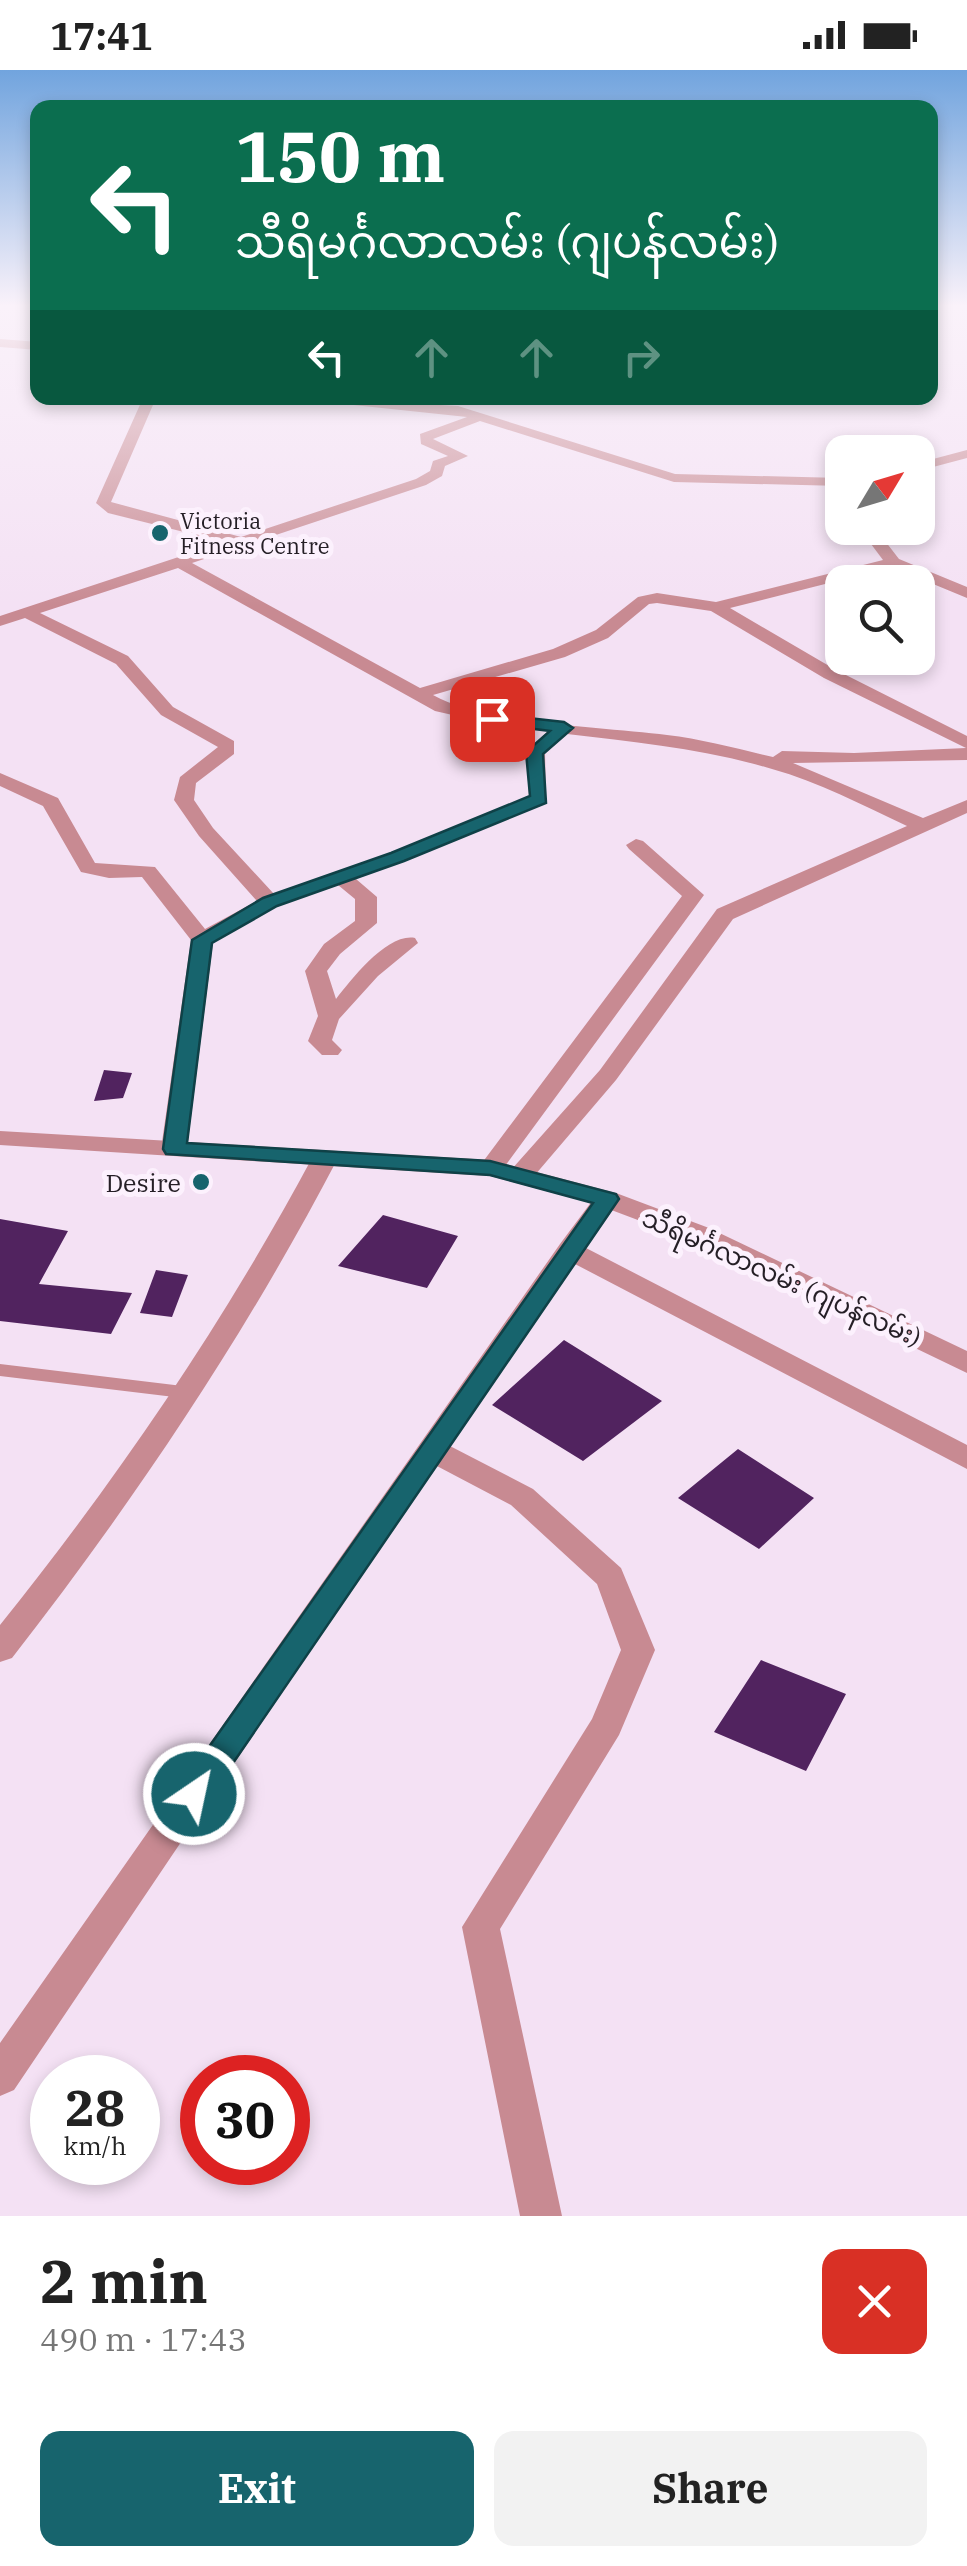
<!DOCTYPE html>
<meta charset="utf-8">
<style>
:root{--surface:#fff;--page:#f2f2f2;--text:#222;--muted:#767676;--accent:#17646d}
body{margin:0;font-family:"IBM Plex Serif","Noto Sans Myanmar",serif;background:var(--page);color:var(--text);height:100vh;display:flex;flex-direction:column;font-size:38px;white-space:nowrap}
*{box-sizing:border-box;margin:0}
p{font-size:32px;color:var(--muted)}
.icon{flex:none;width:55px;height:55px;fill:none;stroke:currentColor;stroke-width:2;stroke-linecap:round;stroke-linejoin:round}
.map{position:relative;height:2146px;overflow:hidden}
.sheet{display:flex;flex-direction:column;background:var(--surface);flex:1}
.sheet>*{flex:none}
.hud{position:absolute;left:30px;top:30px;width:908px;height:305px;border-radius:20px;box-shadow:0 5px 15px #0003;background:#0b6e4f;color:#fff;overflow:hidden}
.needle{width:65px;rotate:52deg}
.buttons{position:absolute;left:825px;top:365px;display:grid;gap:20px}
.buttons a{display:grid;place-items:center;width:110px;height:110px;border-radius:20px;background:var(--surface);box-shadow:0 5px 15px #0003;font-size:50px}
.speed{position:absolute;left:30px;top:1985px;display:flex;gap:20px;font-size:50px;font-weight:700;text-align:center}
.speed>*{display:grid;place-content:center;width:130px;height:130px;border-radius:50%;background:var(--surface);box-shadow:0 5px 15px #0003;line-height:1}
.speed small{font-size:25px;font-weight:400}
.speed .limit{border:15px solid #d22;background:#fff;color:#111}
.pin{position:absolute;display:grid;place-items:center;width:85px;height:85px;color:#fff;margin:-42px;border-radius:20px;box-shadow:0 5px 15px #0006}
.me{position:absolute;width:110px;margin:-55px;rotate:34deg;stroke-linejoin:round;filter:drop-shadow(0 0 8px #0008)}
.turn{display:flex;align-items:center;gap:35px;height:210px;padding:0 40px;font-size:45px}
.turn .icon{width:130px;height:130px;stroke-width:2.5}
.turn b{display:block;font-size:70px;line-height:85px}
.lanes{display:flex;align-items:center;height:95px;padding:0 40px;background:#0003;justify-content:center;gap:50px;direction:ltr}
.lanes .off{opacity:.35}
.round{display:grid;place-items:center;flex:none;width:105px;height:105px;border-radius:20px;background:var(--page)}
.headline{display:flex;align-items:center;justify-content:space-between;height:170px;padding:0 40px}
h1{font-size:60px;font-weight:700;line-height:75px}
.button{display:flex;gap:20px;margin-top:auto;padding:20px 40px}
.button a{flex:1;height:115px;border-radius:20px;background:var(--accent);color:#fff;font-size:40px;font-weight:700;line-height:115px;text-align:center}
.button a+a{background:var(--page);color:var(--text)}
.status{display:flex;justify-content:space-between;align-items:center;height:70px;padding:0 50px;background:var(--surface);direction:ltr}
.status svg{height:28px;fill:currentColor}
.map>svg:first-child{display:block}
.building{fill:#51235f}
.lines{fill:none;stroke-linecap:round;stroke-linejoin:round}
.service{fill:#c88a92;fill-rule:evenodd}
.minor{fill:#c88a92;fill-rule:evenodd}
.tertiary{fill:#c88a92;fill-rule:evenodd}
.route{fill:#17646d;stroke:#0f4147;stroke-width:2.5}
.poi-dot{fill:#17646d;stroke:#fcf1fd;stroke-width:4}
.labels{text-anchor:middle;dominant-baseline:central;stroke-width:10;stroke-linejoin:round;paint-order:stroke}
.far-poi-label{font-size:22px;fill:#251f26;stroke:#fcf1fd;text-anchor:start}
.poi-label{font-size:25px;fill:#251f26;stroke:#fcf1fd;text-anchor:end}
.street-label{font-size:25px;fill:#251f26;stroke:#fcf1fd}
</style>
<div class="status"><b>17:41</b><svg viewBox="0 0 49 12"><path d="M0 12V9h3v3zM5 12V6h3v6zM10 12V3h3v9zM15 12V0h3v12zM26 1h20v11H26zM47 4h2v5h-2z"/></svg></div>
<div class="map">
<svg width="967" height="2146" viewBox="0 0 967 2146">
<rect width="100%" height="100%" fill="#f4e1f4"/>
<path class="building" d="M104 1000 132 1003 123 1028 94 1031Z
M383 1145 458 1166 427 1218 338 1196Z
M0 1149 68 1161 39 1214 132 1223 111 1264 0 1251Z
M156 1200 188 1205 172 1247 140 1243Z
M564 1270 662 1331 583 1391 492 1335Z
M738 1379 814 1428 759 1479 678 1428Z
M761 1590 846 1624 806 1701 714 1662Z"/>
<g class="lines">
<path class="service" d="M0 1294 191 1317 197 1319 200 1323 197 1327 191 1329 0 1306Z"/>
<path class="minor" d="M0 269 38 272V280L0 277Z
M143 328H156L111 432 241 467 416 409 430 401 433 391 448 386 421 374 420 364 467 347 325 332 319 328 458 336 675 404 842 408V416L674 412 480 351 433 369 468 386 445 396 442 406 426 415 192 493 420 618 553 579 596 560 638 527 657 523 716 532 883 490 859 458H875L899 489 967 517V528L892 497 730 538 836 600 967 666V690L793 693 923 748 967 730V743L733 849 616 1010 529 1112 520 1114 507 1106 511 1100 600 1000 717 839 907 756C862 735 819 712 772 699 705 679 636 672 567 664L545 683 546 733 356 809 377 827V853L340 884 327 901 336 929C352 909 387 863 415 868L418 873 378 906 339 949 332 970 342 980 338 985H322L308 971 318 946 305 901 324 874 355 851V829L338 815 277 836 213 873 187 1079 183 1084H165L161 1079 191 870 142 807 109 808 81 802 43 736 0 716V703L58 728 95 793 155 797 205 859 257 831 199 766 174 730 180 707 218 677 161 645 116 594 25 548 0 556V546L224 472 108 443 96 433ZM178 498 435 641 492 654 548 661 526 682 529 726 390 783 274 824 213 758 194 730 196 713 234 684V671L173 637 128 586 40 543ZM657 533 711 541 824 608 966 678 854 683 782 681 773 687C738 679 702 669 667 665 606 657 483 654 433 625L565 587 608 568 649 534Z
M967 380V388L918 401V393Z
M636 769 643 771 704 825 500 1103H482L478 1098 482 1093 682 826 629 779 626 775Z
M325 1080 338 1088C245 1266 135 1430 12 1588L0 1592V1555C118 1408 223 1254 312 1088Z
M607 1121 620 1129 586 1178 967 1375V1399L575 1194 448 1375 533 1419 621 1498 655 1580 619 1665 500 1859 562 2146H520L462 1857 592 1649 621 1580 597 1514 511 1435 435 1395 14 2020 0 2026V1973L560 1174 598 1123Z"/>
<path class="tertiary" d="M0 1061 491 1090 616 1123 709 1158 967 1281V1303L691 1170 598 1135 490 1106 0 1075Z"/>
</g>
<linearGradient id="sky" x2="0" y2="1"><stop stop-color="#71a4de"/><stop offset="0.44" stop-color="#faf2fa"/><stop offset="1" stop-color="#faf2fa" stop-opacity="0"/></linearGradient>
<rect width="967" height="536" fill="url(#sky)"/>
<path class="route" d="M492 644 564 652 573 658 543 684 546 733 404 791 277 836 212 873 187 1073 490 1091 616 1124 619 1129 205 1734 194 1738 182 1734 177 1724 182 1715 593 1133 490 1105 166 1084 163 1079 192 870 263 828 391 783 530 726 526 682 550 661 487 653V646Z"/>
<g class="poi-dot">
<circle cx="160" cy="463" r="10"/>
<circle cx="201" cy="1112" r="10"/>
</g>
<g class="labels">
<g class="far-poi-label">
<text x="180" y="450">Victoria<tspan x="180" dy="25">Fitness Centre</tspan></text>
</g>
<g class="poi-label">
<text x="181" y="1112">Desire</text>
</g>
<g class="street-label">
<text transform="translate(782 1207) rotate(24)">သီရိမင်္ဂလာလမ်း (ဂျပန်လမ်း)</text>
</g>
</g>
</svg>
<div class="buttons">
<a><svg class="needle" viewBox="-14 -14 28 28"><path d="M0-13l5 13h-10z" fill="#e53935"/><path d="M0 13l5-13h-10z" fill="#767676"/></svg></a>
<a><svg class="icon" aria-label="search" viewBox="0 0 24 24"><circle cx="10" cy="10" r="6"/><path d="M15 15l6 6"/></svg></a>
</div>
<div class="speed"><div>28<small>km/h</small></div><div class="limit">30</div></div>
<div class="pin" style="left:492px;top:649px;background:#d93025"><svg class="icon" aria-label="arrive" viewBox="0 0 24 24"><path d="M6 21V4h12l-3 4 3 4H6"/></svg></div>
<svg class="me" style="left:194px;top:1724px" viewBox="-20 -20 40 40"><circle r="17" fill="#17646d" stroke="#fff" stroke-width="3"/><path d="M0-11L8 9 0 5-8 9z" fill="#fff"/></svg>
<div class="hud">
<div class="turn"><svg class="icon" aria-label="left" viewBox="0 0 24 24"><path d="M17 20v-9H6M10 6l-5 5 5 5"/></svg><div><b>150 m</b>သီရိမင်္ဂလာလမ်း (ဂျပန်လမ်း)</div></div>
<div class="lanes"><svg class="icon" aria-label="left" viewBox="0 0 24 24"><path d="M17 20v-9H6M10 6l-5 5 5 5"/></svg><svg class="icon off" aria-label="ahead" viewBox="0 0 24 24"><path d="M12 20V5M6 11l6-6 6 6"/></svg><svg class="icon off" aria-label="ahead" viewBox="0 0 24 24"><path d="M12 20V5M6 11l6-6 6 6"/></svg><svg class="icon off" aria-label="right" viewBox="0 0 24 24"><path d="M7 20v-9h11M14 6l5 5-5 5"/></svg></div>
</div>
</div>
<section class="sheet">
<div class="headline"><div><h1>2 min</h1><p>490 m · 17:43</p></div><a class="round" style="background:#d93025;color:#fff"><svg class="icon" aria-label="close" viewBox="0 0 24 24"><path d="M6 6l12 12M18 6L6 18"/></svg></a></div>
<div class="button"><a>Exit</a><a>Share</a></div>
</section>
